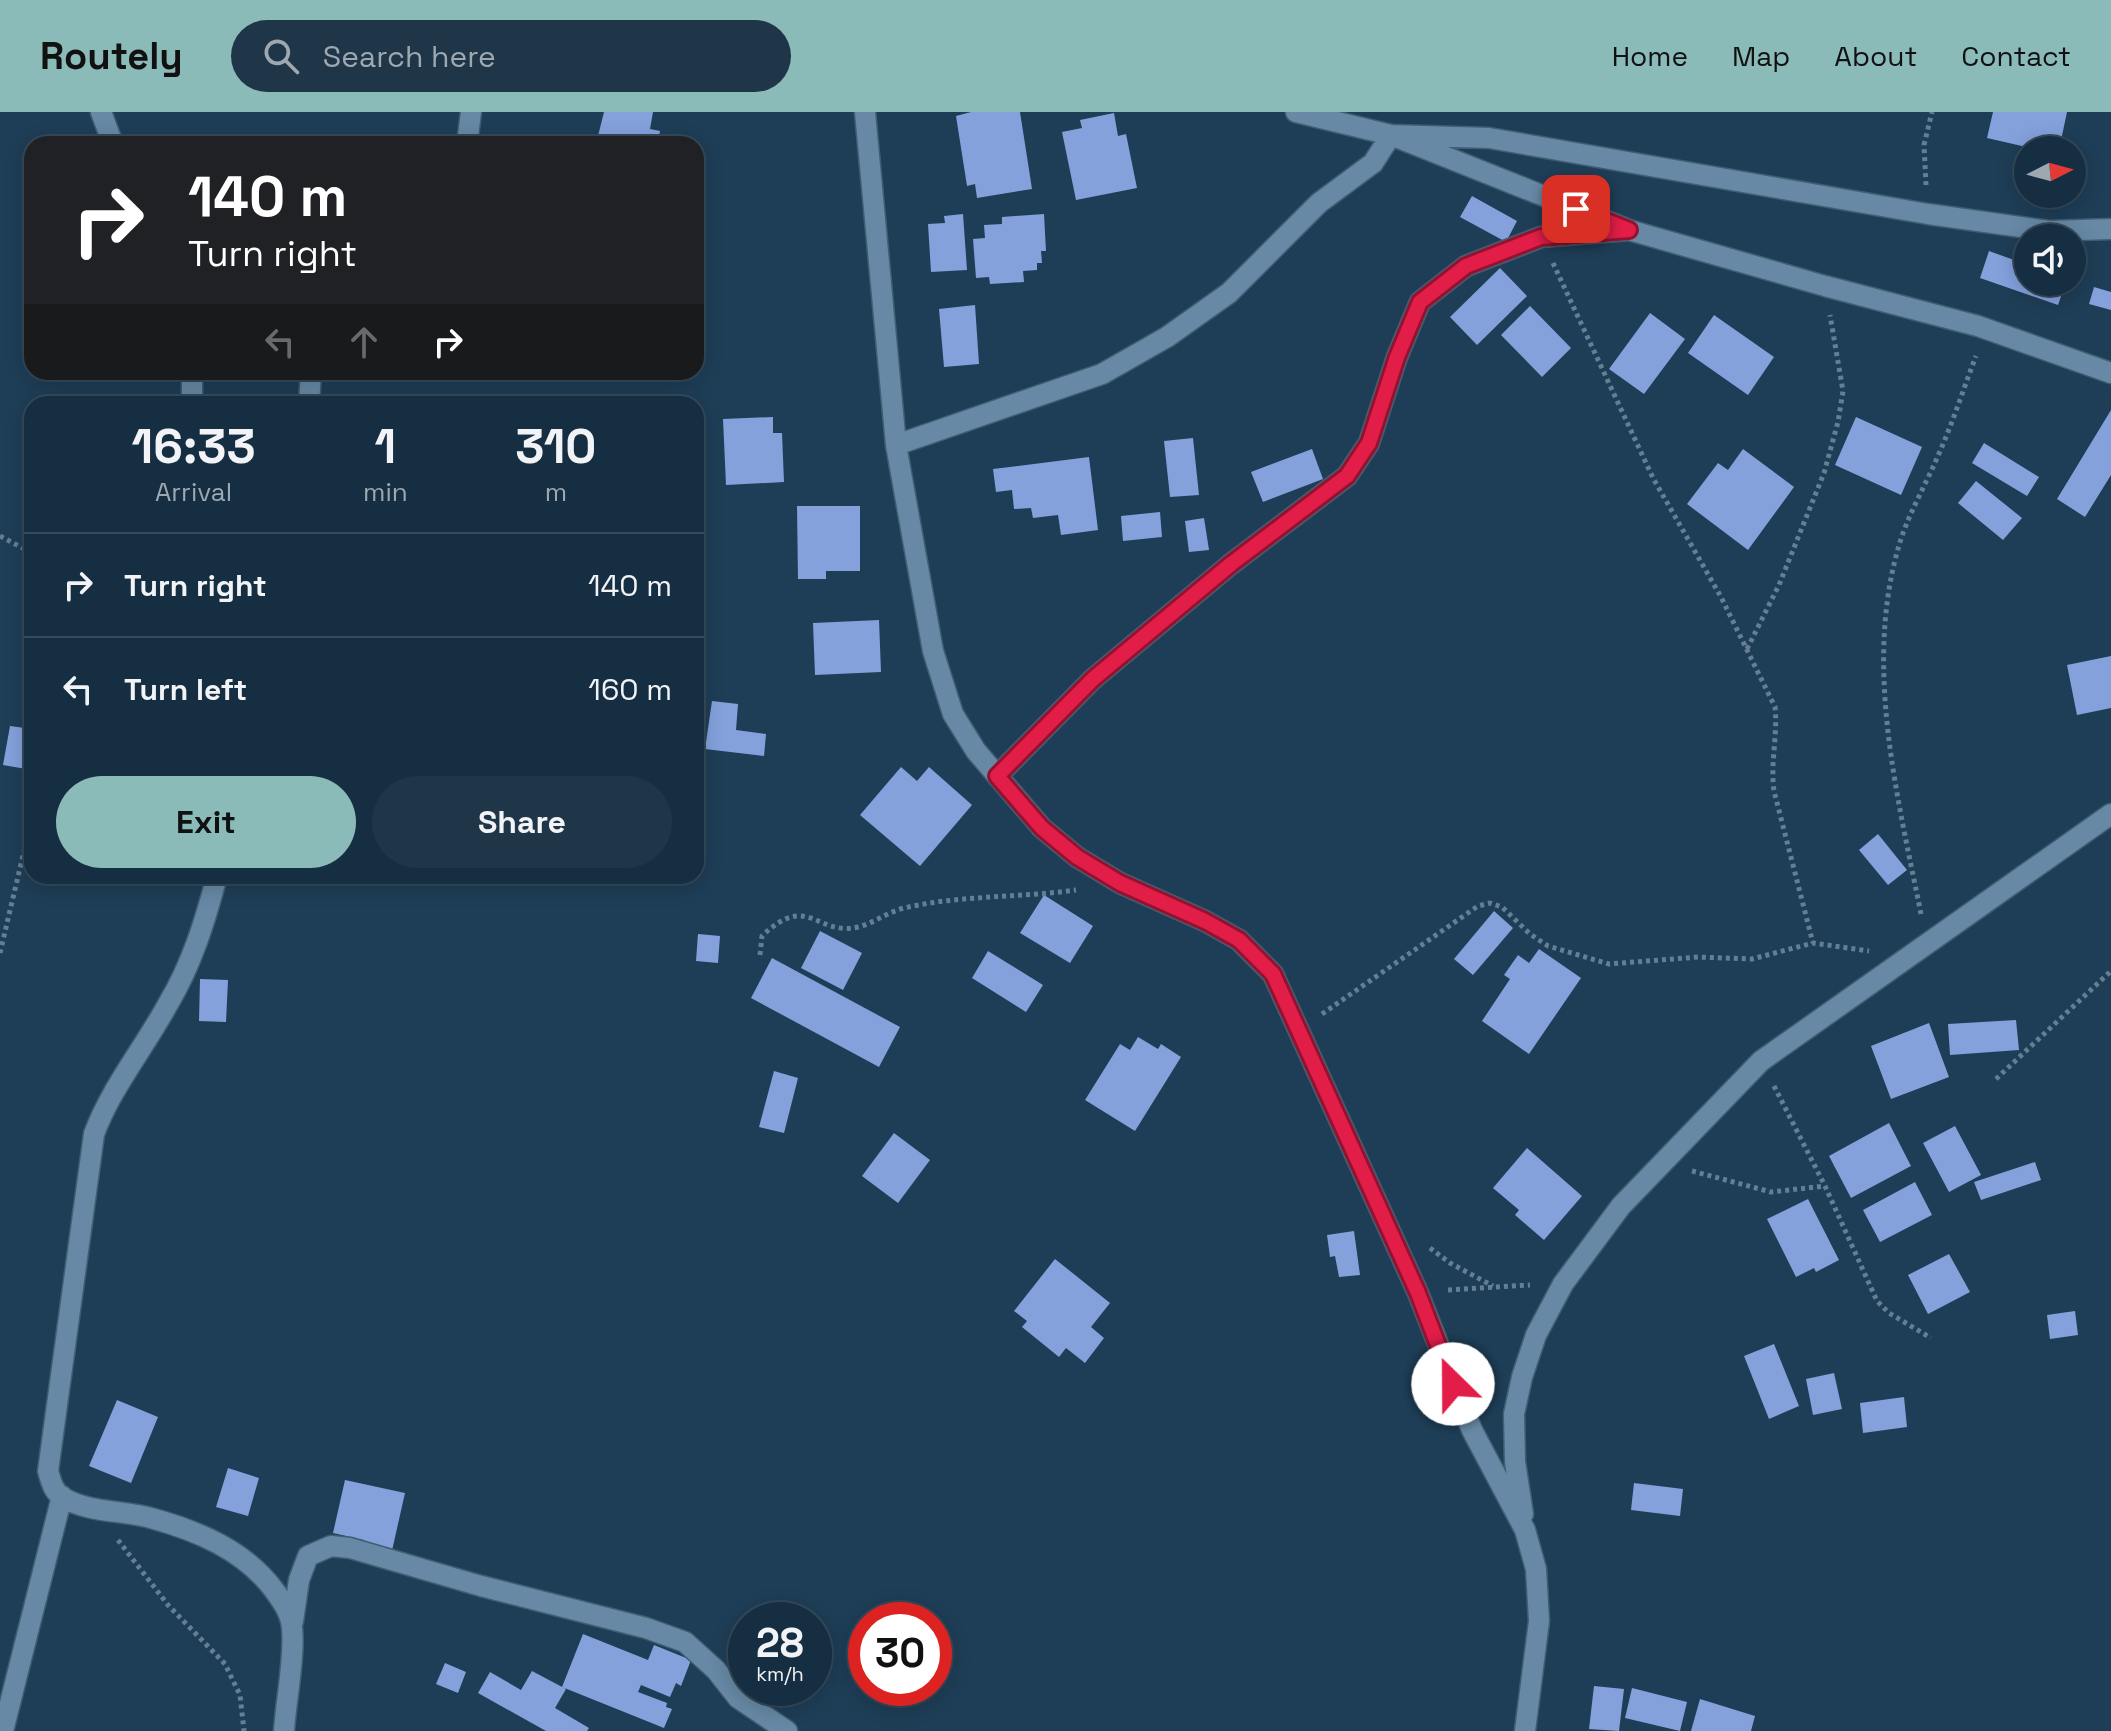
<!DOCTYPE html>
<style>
:root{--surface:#162e41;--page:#1f3648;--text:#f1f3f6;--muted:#9ea8b1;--line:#354a5a;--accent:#8bbbb9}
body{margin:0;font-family:"Space Grotesk",sans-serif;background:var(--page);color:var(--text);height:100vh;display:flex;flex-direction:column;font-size:30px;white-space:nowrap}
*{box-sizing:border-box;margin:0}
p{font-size:26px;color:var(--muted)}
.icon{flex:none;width:44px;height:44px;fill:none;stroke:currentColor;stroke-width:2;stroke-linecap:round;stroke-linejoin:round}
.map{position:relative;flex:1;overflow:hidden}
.panel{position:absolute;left:24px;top:284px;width:680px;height:488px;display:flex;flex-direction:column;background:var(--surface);border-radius:24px;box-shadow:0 4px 20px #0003,0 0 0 2px var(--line)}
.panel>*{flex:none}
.guide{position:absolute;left:24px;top:24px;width:680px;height:244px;border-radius:24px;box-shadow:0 4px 20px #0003,0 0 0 2px var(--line);background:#202124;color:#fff;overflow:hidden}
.needle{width:52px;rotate:84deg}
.controls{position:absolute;left:2014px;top:24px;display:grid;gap:16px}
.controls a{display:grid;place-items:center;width:72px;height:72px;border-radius:50%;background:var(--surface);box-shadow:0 4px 20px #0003,0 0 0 2px var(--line);font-size:40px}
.speed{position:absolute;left:728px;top:1490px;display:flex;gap:16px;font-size:40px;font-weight:700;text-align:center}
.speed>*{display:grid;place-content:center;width:104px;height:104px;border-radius:50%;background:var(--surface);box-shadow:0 4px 20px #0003,0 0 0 2px var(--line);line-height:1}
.speed small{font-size:20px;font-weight:400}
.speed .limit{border:12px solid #d22;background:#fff;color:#111}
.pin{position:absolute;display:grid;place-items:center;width:68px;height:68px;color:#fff;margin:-34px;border-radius:16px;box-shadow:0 4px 12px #0006}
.me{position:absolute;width:88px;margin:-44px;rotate:337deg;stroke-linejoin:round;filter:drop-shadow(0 0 6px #0008)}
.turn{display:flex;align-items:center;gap:28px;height:168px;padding:0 32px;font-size:36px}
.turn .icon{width:104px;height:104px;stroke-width:2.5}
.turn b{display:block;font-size:56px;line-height:68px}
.lanes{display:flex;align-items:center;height:76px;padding:0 32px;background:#0003;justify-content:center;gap:40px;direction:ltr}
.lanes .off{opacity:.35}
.eta{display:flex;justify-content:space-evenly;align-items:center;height:136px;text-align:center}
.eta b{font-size:48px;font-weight:600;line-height:56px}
.cta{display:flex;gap:16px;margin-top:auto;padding:16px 32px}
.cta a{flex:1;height:92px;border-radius:48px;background:var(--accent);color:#111;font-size:32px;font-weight:600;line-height:92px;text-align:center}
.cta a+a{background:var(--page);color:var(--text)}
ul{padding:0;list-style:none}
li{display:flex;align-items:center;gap:24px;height:104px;padding:0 32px;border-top:2px solid var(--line)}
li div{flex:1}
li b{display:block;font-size:30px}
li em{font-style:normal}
header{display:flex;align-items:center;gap:48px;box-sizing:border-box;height:112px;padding:0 40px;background:var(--accent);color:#111}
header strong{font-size:38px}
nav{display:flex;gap:44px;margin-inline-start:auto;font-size:28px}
.search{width:560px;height:72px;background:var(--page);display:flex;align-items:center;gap:20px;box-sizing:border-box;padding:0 28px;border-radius:44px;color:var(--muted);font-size:30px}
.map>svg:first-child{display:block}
.building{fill:#84a1dc}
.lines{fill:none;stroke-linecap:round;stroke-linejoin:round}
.minor-casing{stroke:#415d72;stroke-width:23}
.path{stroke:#647e94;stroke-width:5;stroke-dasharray:4 4;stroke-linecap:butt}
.minor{stroke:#6789a5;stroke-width:20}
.route-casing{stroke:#92132f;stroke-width:20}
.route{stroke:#e11d48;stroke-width:14}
</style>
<header>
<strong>Routely</strong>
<div class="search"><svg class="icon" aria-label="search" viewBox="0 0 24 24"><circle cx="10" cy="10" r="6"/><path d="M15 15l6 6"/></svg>Search here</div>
<nav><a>Home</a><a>Map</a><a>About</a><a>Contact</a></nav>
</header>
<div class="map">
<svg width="2111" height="1619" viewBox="0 0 2111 1619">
<rect width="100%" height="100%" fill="#1e3e57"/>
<path class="building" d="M604 0H653L650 17 660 19 658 32H596Z
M971 0H1020L1032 77 977 86 975 72 967 74 956 4Z
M1993 0H2067L2059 38H2039L1987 26Z
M1114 1 1118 24 1126 22 1137 76 1076 88 1062 20 1082 16 1080 8Z
M1472 84 1517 109 1506 130 1460 105Z
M963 102 967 158 931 160 928 112 945 111 944 104Z
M1044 102 1046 139H1041L1042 151H1037V158L1023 159 1024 170 990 172 989 165 976 166 973 127 985 126 984 113 1002 112V105Z
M1989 139 2028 153V170H2066L2058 193 1980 166Z
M1500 156 1527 184 1477 233 1450 205Z
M2094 175 2111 180V198L2089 192Z
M975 193 979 252 944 255 939 197Z
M1530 194 1571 236 1542 265 1501 223Z
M1650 201 1685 227 1644 282 1609 257Z
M1714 203 1774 245 1748 283 1688 241Z
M2111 298V363L2085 405 2057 387Z
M773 305V321H782L784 370 726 373 723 307Z
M1856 305 1922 335 1901 383 1835 353Z
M1193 326 1199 383 1170 385 1164 329Z
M1984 331 2039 365 2027 384 1972 351Z
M1312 337 1323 367 1263 390 1251 360Z
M1743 337 1794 375 1748 438 1687 392 1718 351 1728 358Z
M1089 345 1098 418 1061 423 1058 403 1033 406 1031 396 1014 397 1012 378 996 380 993 357Z
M1976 369 2022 406 2003 428 1958 391Z
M797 394H860V459H826V467H798Z
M1160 400 1162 425 1123 429 1121 404Z
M1204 406 1209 438 1189 440 1185 409Z
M879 508 881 560 815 563 813 511Z
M2111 544V596L2077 603 2067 553Z
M712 589 738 592 736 618 766 622 764 644 705 637Z
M10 614 32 617V658L3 653Z
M901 655 917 669 929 655 972 693 920 754 860 703Z
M1878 722 1907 758 1888 773 1859 738Z
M363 764H404V772H363Z
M1044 783 1093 814 1070 851 1020 821Z
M1494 799 1513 816 1473 863 1454 847Z
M820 819 862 841 843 878 801 856Z
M698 822 720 824 718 851 696 849Z
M1539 837 1581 866 1529 942 1482 909 1510 867 1504 863 1518 843 1529 851Z
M988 839 1043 873 1026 900 972 866Z
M772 846 900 915 879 955 751 886Z
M200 867 228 868 226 910 199 909Z
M2016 908 2019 938 1950 943 1948 912Z
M1929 911 1949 965 1891 987 1871 934Z
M1138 925 1158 937 1161 932 1181 945 1135 1019 1085 988 1120 932 1130 938Z
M774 959 798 966 784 1021 759 1015Z
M1889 1011 1911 1054 1851 1086 1829 1044Z
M1955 1014 1981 1063 1949 1080 1923 1031Z
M894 1021 930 1048 898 1091 862 1064Z
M1527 1036 1582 1084 1544 1128 1515 1103 1519 1098 1493 1076Z
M2035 1050 2041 1068 1981 1088 1974 1070Z
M1915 1070 1932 1103 1880 1130 1863 1098Z
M1808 1087 1839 1148 1816 1160 1814 1156 1796 1165 1767 1107Z
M1354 1119 1360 1163 1339 1165 1335 1144 1330 1145 1327 1123Z
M1949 1142 1970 1180 1928 1202 1908 1163Z
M1055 1147 1110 1191 1091 1215 1104 1226 1085 1251 1066 1236 1059 1245 1022 1215 1027 1209 1014 1199Z
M2075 1199 2078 1223 2050 1227 2047 1203Z
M1774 1232 1799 1294 1769 1307 1744 1244Z
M1834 1261 1842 1297 1813 1303 1806 1267Z
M1904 1285 1907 1315 1863 1321 1860 1291Z
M117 1288 158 1305 131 1371 89 1354Z
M228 1356 259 1366 248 1404 216 1395Z
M345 1368 405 1381 391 1443 363 1437 364 1428 333 1421Z
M1634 1371 1683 1377 1680 1404 1631 1398Z
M583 1522 648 1548 654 1533 691 1548 681 1574 676 1571 670 1585 641 1573 638 1580 667 1591 666 1595 672 1597 664 1616 562 1575Z
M445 1551 466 1560 458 1581 436 1572Z
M532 1559 566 1577 555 1596 589 1616 587 1619H546L478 1581 490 1560 521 1578Z
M1594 1574 1624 1577 1619 1619 1589 1617Z
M1632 1576 1687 1590 1680 1619 1625 1606Z
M1700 1587 1755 1604 1751 1619H1691Z"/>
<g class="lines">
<g class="minor-casing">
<path id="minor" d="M101 0 113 32
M865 0 896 333 933 539 953 602 976 639 1042 716 1077 745 1120 771 1205 809 1239 828 1273 862 1418 1181 1472 1318 1525 1418 1536 1457 1539 1509 1525 1619
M1296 0 1391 23 1629 118 1825 174 1978 214 2111 261
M467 32 471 0
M192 260V292
M309 292 311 260
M896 333 1102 262 1167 225 1229 181 1319 91 1373 51 1391 23 1489 26 1928 102 2049 119 2111 117
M997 664 1093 567 1231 452 1347 364 1369 331 1397 245 1420 190 1466 154 1541 125 1629 118
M217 764C205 809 192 852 168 892 144 936 111 976 94 1022L48 1359C51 1369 53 1379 62 1385 88 1401 122 1398 151 1406 198 1419 244 1438 274 1478 282 1489 291 1501 292 1516 295 1545 286 1588 284 1619
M1523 1402 1515 1350 1514 1302 1522 1265 1536 1223 1563 1172 1621 1094 1761 949 2111 702
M293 1509 299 1468 308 1444 331 1434 350 1436 481 1474 646 1516 685 1530 716 1558 738 1586 787 1619
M3 1619 62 1384"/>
</g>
<path class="path" d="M1926 73 1924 33 1932 0
M1553 151 1653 366 1721 485 1775 595C1778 623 1770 651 1774 679L1813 831
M0 424 32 441
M1747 537 1779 473 1824 361 1838 310 1843 279 1830 203
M1921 802C1897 682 1863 551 1900 430 1909 401 1925 374 1937 346 1952 313 1963 278 1976 244
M0 841 32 705
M760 843 762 824C809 779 816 825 858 815 874 811 888 800 904 796 960 783 1019 786 1076 778
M1322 902 1478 794 1490 791 1502 795 1530 822 1548 834 1609 852 1698 845 1752 847 1813 831 1869 839
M1996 967 2111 859
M1774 974 1825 1074 1877 1189 1889 1201 1931 1226
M1692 1059 1771 1080 1825 1074
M1430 1136 1450 1151 1493 1174
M1448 1178 1530 1173
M118 1428 168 1493 225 1552 240 1583 244 1619"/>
<use href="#minor" class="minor"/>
</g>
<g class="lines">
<g class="route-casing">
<path id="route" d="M1453 1272 1418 1181 1273 862 1239 828 1205 809 1120 771 1077 745 1042 716 997 664 1093 567 1231 452 1347 364 1369 331 1397 245 1420 190 1466 154 1541 125 1629 118 1576 97"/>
</g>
<use href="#route" class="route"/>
</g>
</svg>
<div class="controls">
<a><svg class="needle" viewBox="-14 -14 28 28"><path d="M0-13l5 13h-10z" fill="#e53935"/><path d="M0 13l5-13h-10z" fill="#9ea8b1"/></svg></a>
<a><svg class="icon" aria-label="sound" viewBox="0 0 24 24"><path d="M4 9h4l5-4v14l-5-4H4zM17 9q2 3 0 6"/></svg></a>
</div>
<div class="speed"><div>28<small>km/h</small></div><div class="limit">30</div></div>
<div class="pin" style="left:1576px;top:97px;background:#d93025"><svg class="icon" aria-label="arrive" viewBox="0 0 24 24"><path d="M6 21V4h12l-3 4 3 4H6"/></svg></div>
<svg class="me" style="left:1453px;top:1272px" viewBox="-20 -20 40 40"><circle r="19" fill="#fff"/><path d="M0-13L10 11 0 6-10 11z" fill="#e11d48"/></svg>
<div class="guide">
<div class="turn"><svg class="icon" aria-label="right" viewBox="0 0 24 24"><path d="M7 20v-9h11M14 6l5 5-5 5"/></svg><div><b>140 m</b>Turn right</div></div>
<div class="lanes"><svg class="icon off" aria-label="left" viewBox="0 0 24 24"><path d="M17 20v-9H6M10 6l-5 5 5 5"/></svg><svg class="icon off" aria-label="ahead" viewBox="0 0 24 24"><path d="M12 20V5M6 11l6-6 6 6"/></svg><svg class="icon" aria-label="right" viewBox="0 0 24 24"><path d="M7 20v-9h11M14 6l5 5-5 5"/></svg></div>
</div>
<section class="panel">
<div class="eta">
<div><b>16:33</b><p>Arrival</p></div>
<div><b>1</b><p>min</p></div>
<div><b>310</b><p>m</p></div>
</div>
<ul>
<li><svg class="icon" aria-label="right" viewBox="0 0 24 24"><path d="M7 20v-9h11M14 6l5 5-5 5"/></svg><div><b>Turn right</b></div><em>140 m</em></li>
<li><svg class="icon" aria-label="left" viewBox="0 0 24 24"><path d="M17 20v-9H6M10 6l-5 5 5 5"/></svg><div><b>Turn left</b></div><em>160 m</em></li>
</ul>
<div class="cta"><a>Exit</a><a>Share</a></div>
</section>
</div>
